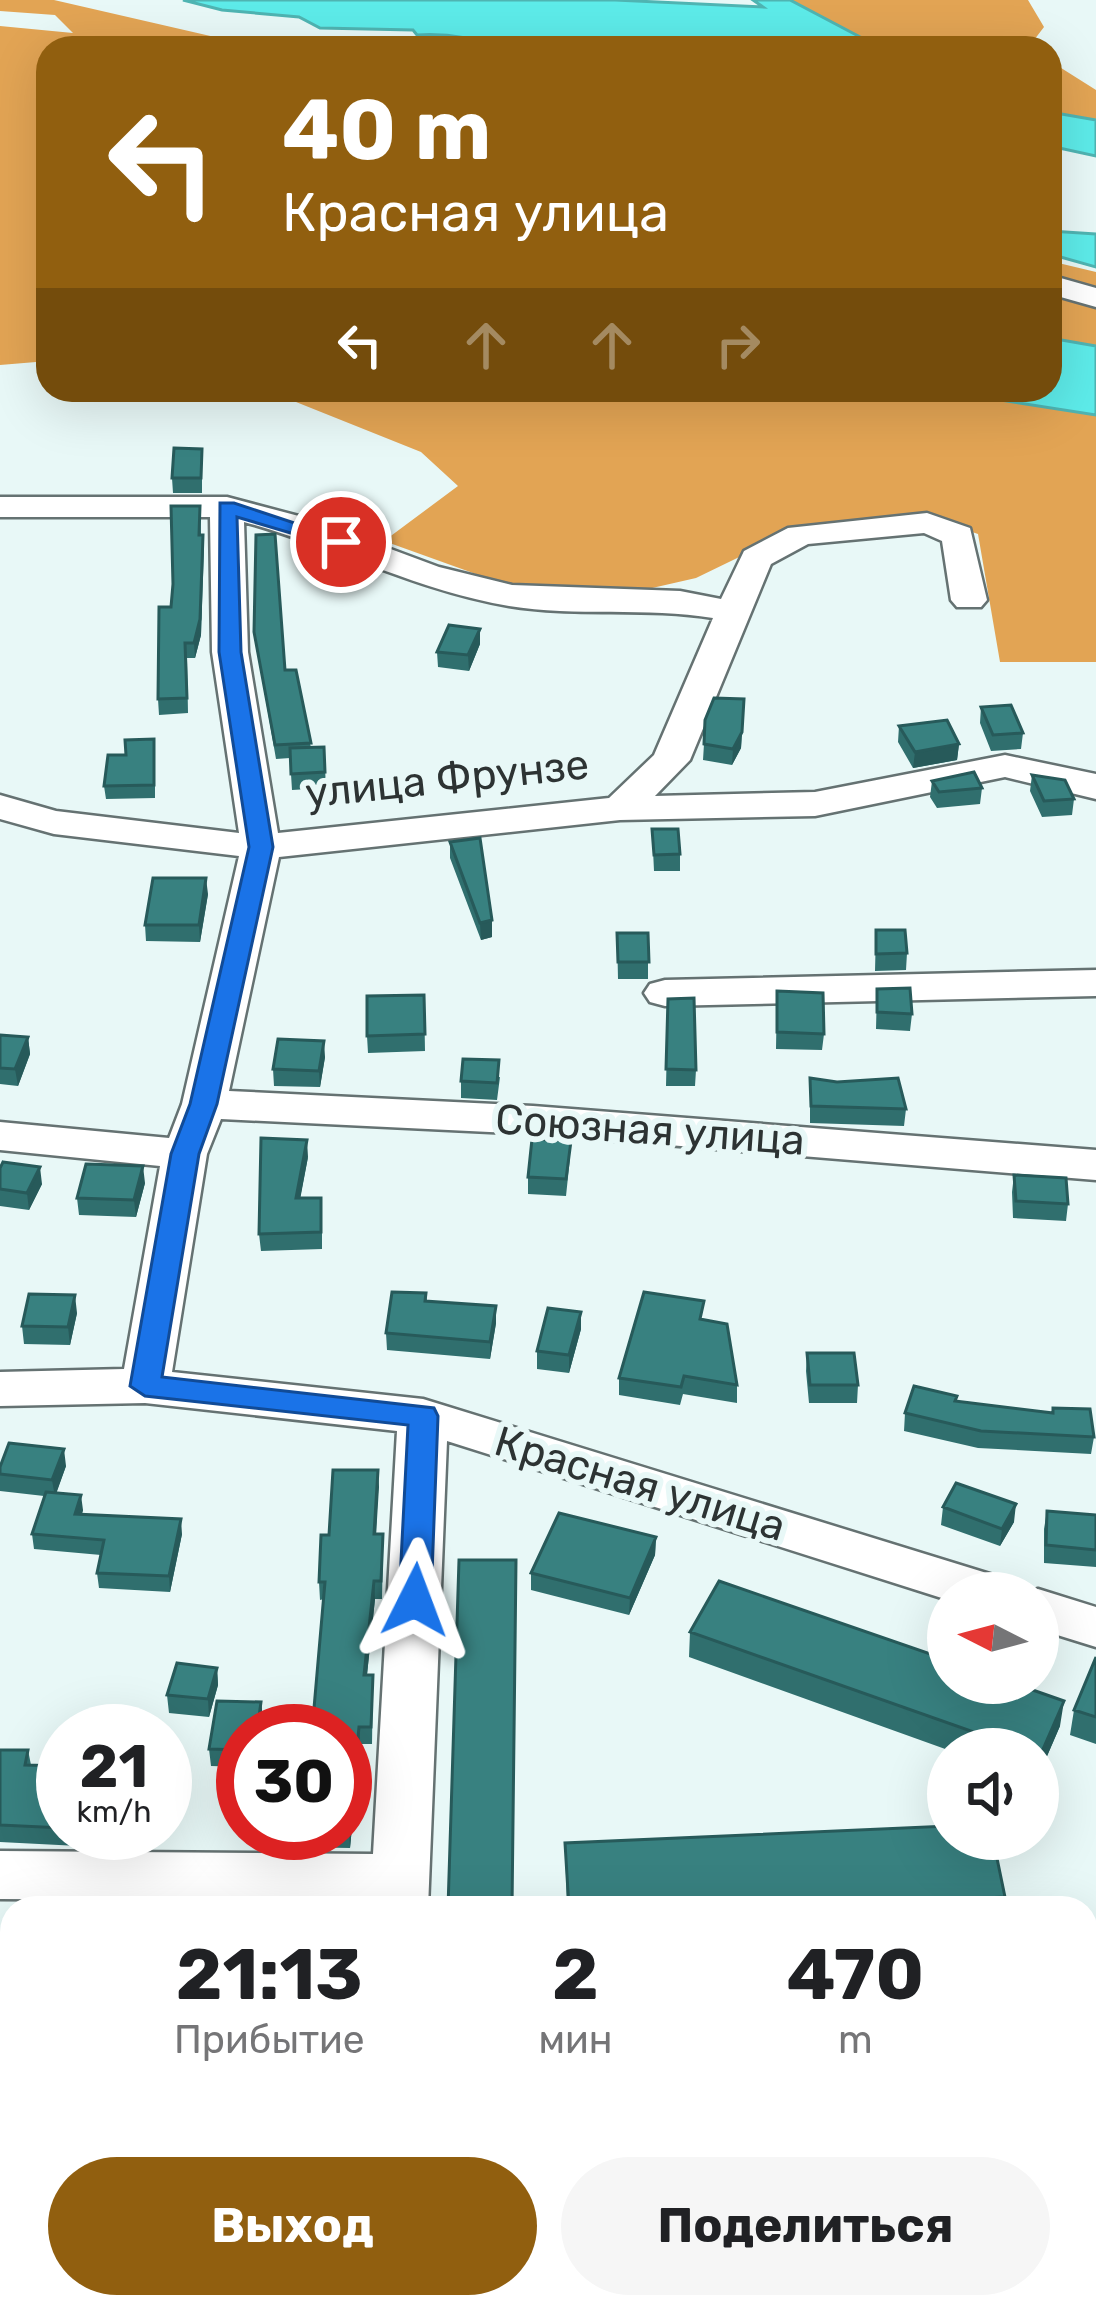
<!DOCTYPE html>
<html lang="ru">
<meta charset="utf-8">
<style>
:root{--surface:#fff;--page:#f6f6f6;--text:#202124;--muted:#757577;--accent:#915f0f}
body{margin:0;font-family:Rubik,sans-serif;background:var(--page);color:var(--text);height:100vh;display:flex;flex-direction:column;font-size:45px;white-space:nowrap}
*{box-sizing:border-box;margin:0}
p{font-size:39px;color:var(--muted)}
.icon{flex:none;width:66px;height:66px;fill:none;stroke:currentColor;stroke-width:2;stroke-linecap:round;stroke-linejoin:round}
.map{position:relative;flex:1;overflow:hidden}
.sheet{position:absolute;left:0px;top:1896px;width:1098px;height:423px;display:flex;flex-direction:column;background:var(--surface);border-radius:36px 36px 0 0;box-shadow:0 12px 48px #0002}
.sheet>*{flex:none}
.hud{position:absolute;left:36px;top:36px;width:1026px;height:366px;border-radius:36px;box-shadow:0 12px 48px #0002;background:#915f0f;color:#fff;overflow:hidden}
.needle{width:78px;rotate:276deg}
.tools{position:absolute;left:927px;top:1572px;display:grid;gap:24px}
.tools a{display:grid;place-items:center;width:132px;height:132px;border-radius:50%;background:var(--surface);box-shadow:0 12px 48px #0002;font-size:60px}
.speed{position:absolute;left:36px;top:1704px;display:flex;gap:24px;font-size:60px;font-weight:700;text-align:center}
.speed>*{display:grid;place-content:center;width:156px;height:156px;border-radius:50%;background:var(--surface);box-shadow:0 12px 48px #0002;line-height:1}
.speed small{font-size:30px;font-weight:400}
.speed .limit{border:18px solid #d22;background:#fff;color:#111}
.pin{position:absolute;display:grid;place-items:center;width:102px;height:102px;color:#fff;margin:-51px;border:6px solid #fff;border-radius:50%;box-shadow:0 3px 12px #0007}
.me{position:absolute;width:132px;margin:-66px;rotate:3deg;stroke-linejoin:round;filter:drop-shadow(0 0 9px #0008)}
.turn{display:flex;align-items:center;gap:42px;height:252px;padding:0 48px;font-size:54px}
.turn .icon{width:156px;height:156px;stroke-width:2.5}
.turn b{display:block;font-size:84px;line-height:102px}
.lanes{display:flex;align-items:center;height:114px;padding:0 48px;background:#0003;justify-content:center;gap:60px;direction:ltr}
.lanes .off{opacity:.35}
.eta{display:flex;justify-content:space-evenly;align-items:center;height:204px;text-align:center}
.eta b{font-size:72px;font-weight:700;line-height:84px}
.button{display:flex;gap:24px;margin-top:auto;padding:24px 48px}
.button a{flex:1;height:138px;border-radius:72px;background:var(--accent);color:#fff;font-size:48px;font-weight:700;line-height:138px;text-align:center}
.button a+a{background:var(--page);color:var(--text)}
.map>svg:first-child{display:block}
.green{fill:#f7cb97}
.forest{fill:#e2a454}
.water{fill:#5debe9;stroke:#4fb4b2;stroke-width:3}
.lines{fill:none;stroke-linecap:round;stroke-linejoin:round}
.minor-casing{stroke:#657272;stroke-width:5}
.minor{fill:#fff;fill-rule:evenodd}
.wall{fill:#306f6e}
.shaded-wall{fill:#275a5a}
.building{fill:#388180;stroke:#275a5a;stroke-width:3}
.route{fill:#1a73e8;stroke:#114b97;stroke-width:3}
.labels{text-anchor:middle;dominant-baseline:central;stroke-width:12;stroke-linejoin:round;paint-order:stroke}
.street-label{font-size:42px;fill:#2d3333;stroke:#e8f8f7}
</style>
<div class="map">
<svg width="1096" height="2318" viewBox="0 0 1096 2318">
<rect width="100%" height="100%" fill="#e8f8f7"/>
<path class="green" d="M1086 2163H1096V2318H1085L1082 2307Z"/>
<path class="forest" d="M0 0H54L263 48H48V361L0 365V26L73 33 55 15 0 11Z
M790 0H1028L1044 27 1031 44 1035 48H881Z
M1050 61 1096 90V120L1050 112Z
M1050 261 1096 272V662H1000L978 534 919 514 772 541 696 578 639 591 498 582 384 541 458 486 421 452 266 390H1050Z"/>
<path class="water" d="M183 0H615L763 7 753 0H790L881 48H500C474 38 447 33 417 35L413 30 320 28 299 17 222 10Z
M1050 112 1096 120V156L1050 146Z
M1050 231 1096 234V267L1050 254Z
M1050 338 1096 346V415L988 398 978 391 1050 390Z"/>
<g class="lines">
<g class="minor-casing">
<path id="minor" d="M1050 275 1096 288V307L1050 294Z
M0 497H227L310 519 439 567 512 585 680 591 721 599 744 551 788 528 927 513 970 528 987 600 981 607H957L951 600 942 541 924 533 808 544 771 564 690 760 655 796 815 792 1005 755 1096 774V799L1005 777 815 816 620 820 279 857 229 1091 533 1106 1096 1150V1180L533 1134 221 1119 207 1154 172 1372 423 1399 1006 1579 1013 1593H948V1600L447 1441 428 1908H370V1901L0 1899V1851L373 1854 397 1431 145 1403 0 1406V1372L124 1369 160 1166 0 1150V1122L169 1138 182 1104 239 856 54 834 0 819V795L56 811 239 833 212 652 210 517H0ZM244 522C333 546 418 591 509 606 576 617 646 607 713 618L654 755 609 798 278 833 248 652Z
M1096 970V996L665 1006 650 1002 644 993 650 984 665 980Z
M1038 1589 1096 1607V1647L1038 1629V1593H1025Z
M1086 2084H1096V2138H1086Z
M235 2307H303L298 2318H230Z
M1015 2307H1081L1083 2318H1017Z"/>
</g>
<use href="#minor" class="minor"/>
</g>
<path class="wall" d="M202 449V493H173L172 478Z
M200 506 201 535H203L204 550 201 635 195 658H187L188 713 159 715 158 699 171 607Z
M480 629V644L469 671 438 667 437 652Z
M254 632 285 670 311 747H324L326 788 292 790 290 758 276 759Z
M744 699 741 748 732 765 703 760 704 744Z
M981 707 1023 733 1021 749 991 751 980 723Z
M899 726 959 744 957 760 913 768 898 742Z
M155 752V798L106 799 104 786 126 755Z
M1032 775 1074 799 1072 815 1042 817 1030 791Z
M932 781 982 788 980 804 937 808 930 797Z
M652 829 680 854V871H654Z
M450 842 492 920V937L481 940 450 858Z
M208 894 200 942 146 941 145 925Z
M876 930 907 953 906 970 875 971Z
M617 933H648V979H618Z
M877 989 912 1014 910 1031 876 1029Z
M777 991 824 1034 822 1050 776 1049Z
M424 995 425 1051 368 1053 367 1036Z
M668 999 696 1070 695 1086H666Z
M0 1035 28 1037 30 1054 18 1086 0 1084Z
M325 1057 320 1087 274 1086 273 1069Z
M500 1077 497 1100 461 1098V1081Z
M810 1078 906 1109 904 1126 810 1123Z
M308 1157 300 1198 322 1215V1249L261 1251 259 1234Z
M570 1158 566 1196 528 1194V1177Z
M0 1168 42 1184 29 1210 0 1206Z
M1014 1175 1068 1204 1066 1221 1013 1218 1012 1192Z
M145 1183 136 1217 79 1215 77 1198Z
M426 1293 427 1301 496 1306V1323L490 1359 387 1350 386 1333Z
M581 1312V1329L569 1373 537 1369V1351Z
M77 1313 70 1345 24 1344 22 1326Z
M703 1320 737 1385V1403L683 1394 680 1405 619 1395V1378Z
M807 1353 858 1385 857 1403H809L806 1371Z
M957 1396 956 1401 1052 1413 1053 1408 1094 1437 1091 1454 978 1448 904 1431 905 1413Z
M66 1466 56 1493 83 1510 82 1514 182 1534 170 1592 99 1588 97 1573 101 1555 34 1549 32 1534 44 1496 0 1491V1467Z
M378 1470 376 1534 383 1551 382 1599H375L367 1675H373L372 1744H360L350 1848 294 1847 293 1833H345V1731L324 1599 320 1600 319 1582 329 1535Z
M943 1507 1014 1522 1000 1546 941 1525Z
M1047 1511 1096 1515V1567L1044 1563V1529Z
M656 1537 655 1555 629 1615 531 1590V1573Z
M690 1632 1060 1726 1038 1777V1749L948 1750 689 1657Z
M1096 1657V1744L1070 1735 1074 1710Z
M217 1668 218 1685 209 1717 169 1713 167 1695Z
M261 1702 263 1719 261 1731H243V1767L211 1766 209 1749Z
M0 1750H28L31 1765 63 1766V1833H101L98 1847 0 1842Z
M565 1843 1005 1897 1003 1908H567Z
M190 2307 189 2318H137L135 2310Z
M968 2307H1022L1028 2310 1026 2318H970Z"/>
<path class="shaded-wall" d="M203 535 201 635 195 658 194 643Z
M480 629V644L469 671 468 655Z
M742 732 741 748 732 765 733 749Z
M959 744 957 760 913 768 915 752Z
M206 878 208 894 200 942 199 925Z
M492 920V937L481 940 480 923Z
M28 1037 30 1054 18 1086 15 1069Z
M324 1041 325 1057 320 1087 319 1071Z
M307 1140 308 1157 297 1216 296 1198Z
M143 1166 145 1183 136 1217 134 1200Z
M40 1167 42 1184 29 1210 27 1193Z
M75 1295 77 1313 70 1345 68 1327Z
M496 1306V1323L490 1359V1342Z
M581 1312V1329L569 1373V1355Z
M64 1449 66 1466 55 1497 52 1480Z
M378 1470 379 1487 375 1552 374 1534Z
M81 1495 83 1510 77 1529 75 1514Z
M1016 1504 1014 1522 1000 1546 1002 1529Z
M181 1519 182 1534 170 1592 169 1576Z
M656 1537 655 1555 629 1615 630 1598Z
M374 1581 375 1599 365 1693 364 1675Z
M217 1668 218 1685 209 1717 208 1699Z
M1064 1701 1060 1726 1038 1777 1040 1756Z
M261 1702 263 1719 261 1731H257Z
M359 1727 360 1744 350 1848 349 1831Z"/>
<path class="building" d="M174 448 202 449 201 478H172Z
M171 506H200L199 535H203L200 619 194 643H185L187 698 158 699 159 607H171L173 584Z
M275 534 285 670H296L311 743 275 745 254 632 256 535Z
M449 625 480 629 468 655 437 652Z
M714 698 744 699 742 732 733 749 704 744 705 720Z
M1011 705 1023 733 993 735 981 707Z
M947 720 959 744 915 752 899 726Z
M154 739V785L104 786 108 755H126L125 740Z
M324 747 325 772 291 774 290 748Z
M974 772 982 788 939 792 932 781Z
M1032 775 1065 780 1074 799 1044 801Z
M652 829H678L680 854 654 855Z
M480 838 492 920 480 923 450 842Z
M153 878H206L199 925H145Z
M876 930H905L907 953 876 954Z
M617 933H648L649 962H618Z
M910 988 912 1014 877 1012V989Z
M777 991 823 993 824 1034 777 1032Z
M424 995 425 1034 367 1036V996Z
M694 998 696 1070 666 1069 668 999Z
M0 1035 28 1037 15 1069 0 1068Z
M278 1039 324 1041 319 1071 273 1069Z
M463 1059 499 1060 497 1083 461 1081Z
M810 1078 837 1082 898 1078 906 1109 811 1106Z
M261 1138 307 1140 296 1198H321V1232L259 1234Z
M532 1139 571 1141 566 1179 528 1177Z
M3 1162 40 1167 27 1193 0 1189V1168Z
M86 1164 143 1166 134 1200 77 1198Z
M1014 1175 1066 1178 1068 1204 1016 1201Z
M392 1292 426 1293 425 1301 496 1306 490 1342 386 1333Z
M644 1292 704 1301 700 1319 727 1324 737 1385 684 1376 681 1387 619 1378Z
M29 1294 75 1295 68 1327 22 1326Z
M548 1308 581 1312 569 1355 537 1351Z
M807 1353H854L858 1385H810Z
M914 1386 957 1396 955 1401 1053 1413V1408L1090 1409 1094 1437 981 1431 905 1413Z
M9 1443 64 1449 52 1480 0 1474V1467Z
M333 1470H378L374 1534H383L381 1581H374L364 1675H373L371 1727H359L349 1831H345V1731H312L325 1582H319L321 1535H329Z
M956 1483 1016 1504 1002 1529 943 1507Z
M46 1492 81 1495 75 1514 181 1519 169 1576 97 1573 104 1540 32 1534Z
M1047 1511 1096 1515V1550L1046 1545Z
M559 1513 656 1537 630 1598 531 1573Z
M459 1560H516L512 1908H448Z
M719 1581 948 1660V1683H1013L1064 1701 1040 1756 1038 1755V1749H1022L690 1632Z
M1096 1657V1717L1074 1710Z
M177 1663 217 1668 208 1699 167 1695Z
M217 1701 261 1702 257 1731H243V1750L209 1749Z
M0 1750H28L25 1765 63 1766V1828L0 1825Z
M948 1826V1839H993L1005 1897 778 1908H569L565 1843Z
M136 2307H186V2310H135Z
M500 2307H686L688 2318H500L496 2309Z
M973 2307H1022L1028 2310 974 2312Z"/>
<path class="route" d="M220 503H234L352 542 341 548 237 517 241 652 273 847 217 1104 199 1154 162 1377 434 1408 438 1416 431 1600 426 1609H404L399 1600 408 1425 145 1396 130 1386 171 1154 190 1104 249 847 219 652Z"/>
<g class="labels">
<g class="street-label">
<text transform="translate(447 779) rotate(-6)">улица Фрунзе</text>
<text transform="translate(650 1130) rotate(4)">Союзная улица</text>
<text transform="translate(640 1484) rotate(17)">Красная улица</text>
</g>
</g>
</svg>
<div class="tools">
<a><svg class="needle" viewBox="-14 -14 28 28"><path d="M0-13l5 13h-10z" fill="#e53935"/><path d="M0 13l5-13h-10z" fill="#757577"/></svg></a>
<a><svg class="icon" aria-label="sound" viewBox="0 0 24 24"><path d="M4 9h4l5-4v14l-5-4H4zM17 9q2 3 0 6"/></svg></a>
</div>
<div class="speed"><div>21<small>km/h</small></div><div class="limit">30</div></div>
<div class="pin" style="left:341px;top:542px;background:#d93025"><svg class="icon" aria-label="arrive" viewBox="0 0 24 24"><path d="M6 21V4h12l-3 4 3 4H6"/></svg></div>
<svg class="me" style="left:415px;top:1600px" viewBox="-20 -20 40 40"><path d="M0-17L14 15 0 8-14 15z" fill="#1a73e8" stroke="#fff" stroke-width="4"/></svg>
<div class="hud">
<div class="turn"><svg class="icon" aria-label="left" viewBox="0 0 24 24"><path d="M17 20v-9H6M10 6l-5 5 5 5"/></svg><div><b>40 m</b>Красная улица</div></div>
<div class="lanes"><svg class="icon" aria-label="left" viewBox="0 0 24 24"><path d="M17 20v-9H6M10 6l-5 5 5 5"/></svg><svg class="icon off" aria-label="ahead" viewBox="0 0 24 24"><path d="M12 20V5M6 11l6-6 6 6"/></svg><svg class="icon off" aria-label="ahead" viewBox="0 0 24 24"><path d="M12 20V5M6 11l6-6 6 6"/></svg><svg class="icon off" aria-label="right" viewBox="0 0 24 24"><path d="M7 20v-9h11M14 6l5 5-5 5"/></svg></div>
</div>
<section class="sheet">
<div class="eta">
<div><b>21:13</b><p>Прибытие</p></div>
<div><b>2</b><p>мин</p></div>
<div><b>470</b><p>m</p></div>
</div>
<div class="button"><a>Выход</a><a>Поделиться</a></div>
</section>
</div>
